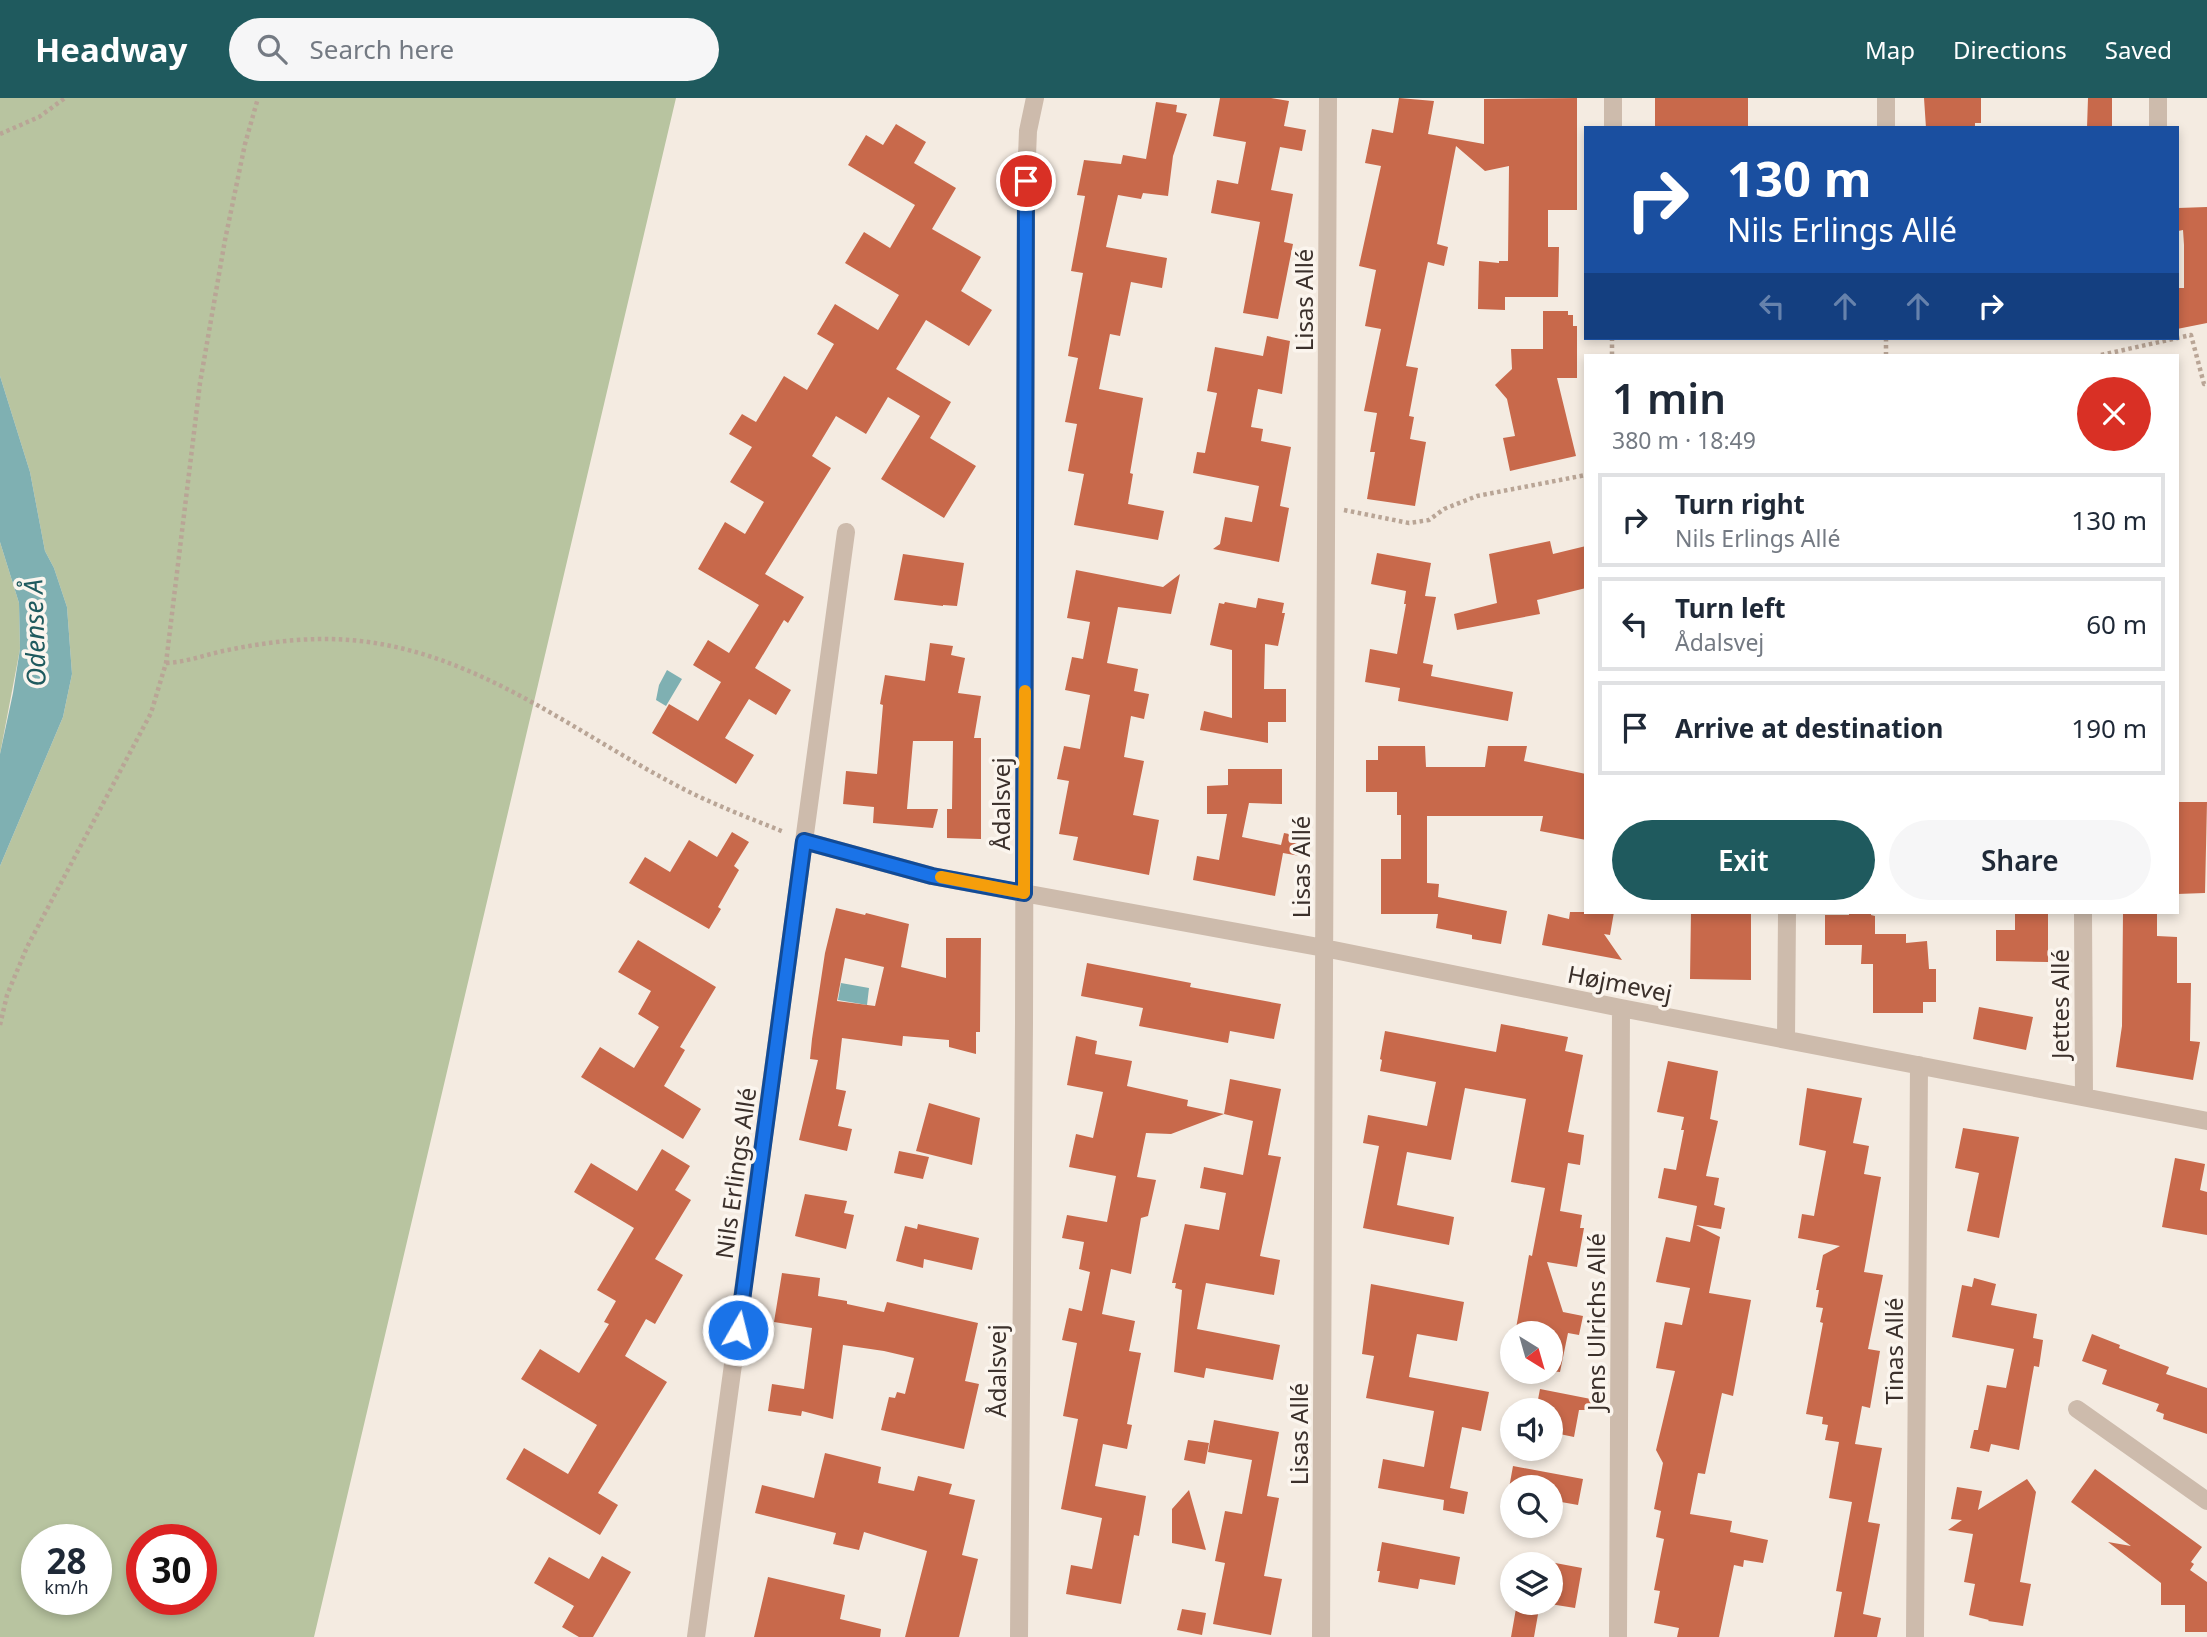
<!DOCTYPE html>
<meta charset="utf-8">
<style>
:root{--surface:#fff;--page:#f6f6f7;--text:#1f2937;--muted:#747a83;--line:#e0e1e3;--accent:#1f5a5e}
body{margin:0;font-family:"Noto Sans",sans-serif;background:var(--page);color:var(--text);height:100vh;display:flex;flex-direction:column;font-size:26px;white-space:nowrap}
*{box-sizing:border-box;margin:0}
p{font-size:23px;color:var(--muted)}
.icon{flex:none;width:38px;height:38px;fill:none;stroke:currentColor;stroke-width:2;stroke-linecap:round;stroke-linejoin:round}
.map{position:relative;flex:1;overflow:hidden}
.sheet{position:absolute;left:1584px;top:256px;width:595px;height:560px;display:flex;flex-direction:column;background:var(--surface);border-radius:0px;box-shadow:0 4px 10px #0003}
.sheet>*{flex:none}
.guide{position:absolute;left:1584px;top:28px;width:595px;height:214px;border-radius:0px;box-shadow:0 4px 10px #0003;background:#1a4fa0;color:#fff;overflow:hidden}
.needle{width:46px;rotate:143deg}
.fabs{position:absolute;left:1500px;top:1223px;display:grid;gap:14px}
.fabs a{display:grid;place-items:center;width:63px;height:63px;border-radius:50%;background:var(--surface);box-shadow:0 4px 10px #0003;font-size:35px}
.speed{position:absolute;left:21px;top:1426px;display:flex;gap:14px;font-size:35px;font-weight:700;text-align:center}
.speed>*{display:grid;place-content:center;width:91px;height:91px;border-radius:50%;background:var(--surface);box-shadow:0 4px 10px #0003;line-height:1}
.speed small{font-size:18px;font-weight:400}
.speed .limit{border:10px solid #d22;background:#fff;color:#111}
.pin{position:absolute;display:grid;place-items:center;width:60px;height:60px;color:#fff;margin:-30px;border:4px solid #fff;border-radius:50%;box-shadow:0 2px 7px #0007}
.me{position:absolute;width:77px;margin:-38px;rotate:8deg;stroke-linejoin:round;filter:drop-shadow(0 0 5px #0008)}
.turn{display:flex;align-items:center;gap:24px;height:147px;padding:0 28px;font-size:32px}
.turn .icon{width:91px;height:91px;stroke-width:2.5}
.turn b{display:block;font-size:49px;line-height:60px}
.lanes{display:flex;align-items:center;height:66px;padding:0 28px;background:#0003;justify-content:center;gap:35px;direction:ltr}
.lanes .off{opacity:.35}
.round{display:grid;place-items:center;flex:none;width:74px;height:74px;border-radius:37px;background:var(--page)}
.headline{display:flex;align-items:center;justify-content:space-between;height:119px;padding:0 28px}
h1{font-size:42px;font-weight:600;line-height:52px}
.action{display:flex;gap:14px;margin-top:auto;padding:14px 28px}
.action a{flex:1;height:80px;border-radius:42px;background:var(--accent);color:#fff;font-size:28px;font-weight:600;line-height:80px;text-align:center}
.action a+a{background:var(--page);color:var(--text)}
ul{padding:0;list-style:none}
li{display:flex;align-items:center;gap:21px;height:94px;margin:0 14px 10px;padding:0 14px;border:4px solid var(--line);border-radius:0px}
li div{flex:1}
li b{display:block;font-size:26px}
li em{font-style:normal}
header{display:flex;align-items:center;gap:42px;box-sizing:border-box;height:98px;padding:0 35px;background:var(--accent);color:#fff}
header strong{font-size:33px}
nav{display:flex;gap:38px;margin-inline-start:auto;font-size:24px}
.search{width:490px;height:63px;background:var(--page);display:flex;align-items:center;gap:18px;box-sizing:border-box;padding:0 24px;border-radius:38px;color:var(--muted);font-size:26px}
.map>svg:first-child{display:block}
.green{fill:#b8c4a0;fill-rule:evenodd}
.water{fill:#7fb0b2}
.building{fill:#c8694b;fill-rule:evenodd}
.lines{fill:none;stroke-linecap:round;stroke-linejoin:round}
.path{stroke:#b9a596;stroke-width:4.5;stroke-dasharray:3.5 3.5;stroke-linecap:butt}
.street{stroke:#cdbbac;stroke-width:18}
.route-casing{stroke:#114b97;stroke-width:18}
.route{stroke:#1a73e8;stroke-width:12}
.slow{stroke:#f59e0b;stroke-width:12}
.labels{text-anchor:middle;dominant-baseline:central;stroke-width:7;stroke-linejoin:round;paint-order:stroke}
.street-label{font-size:24px;fill:#3b302b;stroke:#fbf5ee}
.water-label{font-size:26px;font-style:italic;fill:#1f5a5e;stroke:#fbf5ee}
</style>
<header>
<strong>Headway</strong>
<div class="search"><svg class="icon" aria-label="search" viewBox="0 0 24 24"><circle cx="10" cy="10" r="6"/><path d="M15 15l6 6"/></svg>Search here</div>
<nav><a>Map</a><a>Directions</a><a>Saved</a></nav>
</header>
<div class="map">
<svg width="2207" height="1539" viewBox="0 0 2207 1539">
<rect width="100%" height="100%" fill="#f4ebe1"/>
<path class="green" d="M0 0H676L314 1539H0V768L63 619 72 576 67 509 54 470 45 453 30 374 0 278ZM37 1442H96V1502H37ZM142 1442H201V1502H142Z
M0 444 19 505 20 551 0 656Z"/>
<path class="water" d="M0 278 30 374 45 453 54 470 67 509 72 576 63 619 0 768V656L13 595 20 551 19 505 0 444Z
M667 572 682 581 666 608 656 602 659 587Z
M841 885 869 890 867 907 838 902Z"/>
<path class="building" d="M1220 0H1271L1289 3 1284 28 1306 32 1302 53 1280 49 1271 92 1293 96 1284 144 1293 146 1278 221 1243 215 1260 124 1211 115 1217 82 1238 86 1246 44 1213 38Z
M1399 0 1434 3 1428 36 1484 46V1L1577 0V112H1548V149H1559L1558 199H1505V212L1478 211 1479 163 1499 165V163H1508L1509 68 1485 73 1456 48 1437 146 1448 149 1444 168 1428 164 1406 268 1418 270 1409 318 1414 319 1410 341 1426 344 1415 408 1367 401 1375 354H1370L1377 315 1364 313 1381 231 1365 228 1376 172 1359 168 1381 68 1365 65 1372 31 1393 35Z
M1655 0H1748V30H1655Z
M1924 0H1981V25H1975V30H1926Z
M2088 0H2112V30H2087Z
M1156 4 1177 7 1176 14 1187 16 1173 58 1168 98 1143 95 1141 101 1118 97 1106 149 1167 160 1162 190 1131 184 1120 238 1110 236 1099 291 1143 300 1130 375 1133 376 1128 406 1164 413 1158 442 1074 427 1084 376 1068 373 1077 326 1065 324 1078 260 1068 258 1083 175 1071 173 1085 98 1077 97 1084 62 1121 66 1123 57 1146 61Z
M896 26 926 44 914 65 956 90 932 131 981 159 961 193 992 212 969 248 926 222 896 271 951 304 930 340 976 368 944 420 881 381 920 318 888 299 866 336 836 318 812 358 831 370 765 476 804 499 788 525 784 522 755 570 791 592 776 617 749 601 725 640 754 657 736 686 652 635 669 606 698 623 721 584 693 567 708 542 729 555 759 507 698 471 725 424 745 436 764 404 730 384 752 349 729 336 742 316 756 324 784 278 807 292 834 246 817 236 835 206 878 232 899 197 845 165 864 134 890 150 915 107 848 67 866 37 883 47Z
M2207 109V225L2177 231V190H2184V147L2183 132 2178 133V110Z
M1543 213H1568V217H1573V228H1577V280H1557L1576 358 1510 373 1503 340 1515 338 1507 301 1495 287 1512 271 1511 251H1543Z
M1267 238 1290 243 1282 296 1258 291 1251 329 1263 331 1261 343 1291 349 1280 408 1289 410 1279 464 1213 451 1220 446 1225 419 1252 424 1259 388 1193 375 1197 354 1205 355 1217 295 1207 293 1215 249 1263 258Z
M1550 443 1553 456 1586 448V490L1537 502 1540 516 1457 532 1454 516 1497 505 1489 456Z
M1377 455 1431 465 1425 498 1436 499 1423 565 1433 567 1431 578 1513 594 1508 623 1398 603 1400 590 1365 584 1370 551 1397 556 1406 506H1404L1406 493 1371 486Z
M903 456 964 465 957 508 943 507V508L894 502Z
M1076 472 1163 489 1180 476 1171 516 1118 509 1107 565 1138 571 1134 593 1149 596 1144 621 1131 618 1124 659 1144 663 1133 717 1159 722 1149 777 1073 762 1078 739 1059 736 1069 683 1057 681 1064 648 1080 651 1090 597 1065 592 1072 559 1083 561 1090 524 1067 520Z
M1258 500 1284 505 1282 515H1285L1278 548 1265 546 1264 591H1286V624H1268V645L1200 632 1204 613 1232 620V552L1210 547 1219 505 1224 506 1225 504 1256 510Z
M930 545 953 548 951 557 965 560 958 595 981 598 974 640H981V741L947 740V711H952L953 643H913L907 711H938L933 730 873 725 874 709 843 706 846 673 877 676 883 607 880 606 885 577 925 583Z
M1378 648H1425L1426 669H1485L1488 648H1527L1524 663 1586 676V742L1540 733 1543 718H1427V785L1439 786 1438 799 1507 813 1501 846 1472 841V837L1436 830 1438 816H1381V761H1401V717H1397V694H1366V662H1378Z
M1228 671H1282V706L1249 705 1242 739 1281 747 1284 735 1304 739 1300 758 1283 755 1275 798 1193 782 1197 758 1219 762 1227 716H1207V688L1228 687Z
M2177 704H2207L2205 795 2177 796Z
M732 734 749 744 734 768 739 772 718 809 721 811 709 831 629 785 645 759 670 774 689 742 717 759Z
M836 810 865 817 866 815 909 826 901 869 946 880V840H981L980 934H976V956L949 949V942L903 938 902 948 842 940 836 991 846 993 838 1028 852 1031 847 1053 799 1042 818 962 810 961 812 941 825 855ZM845 860 884 869 875 908 837 903Z
M1570 814H1614L1610 837 1604 836 1622 862 1542 847 1548 816 1569 821Z
M1691 814H1751V882L1690 881Z
M1849 814H1871V817L1875 818V836H1906V845L1927 843 1929 871H1936V904H1923V915H1873V866H1861L1862 847H1825V817H1849Z
M2015 814H2048V864L1996 863V832H2015Z
M2123 814H2157V838L2177 839V885H2191L2190 943 2200 944 2193 982 2116 969 2122 928Z
M638 842 716 889 680 949 685 952 664 988 701 1011 683 1041 581 979 600 949 634 970 659 929 638 916 651 893 618 874Z
M1087 865 1191 885 1190 889 1281 906 1274 941 1230 933 1228 945 1139 928 1143 910 1081 898Z
M1979 909 2033 919 2026 952 1973 941Z
M1501 926 1568 939 1565 953 1583 957 1568 1034 1584 1037 1580 1067 1568 1065 1560 1113 1582 1117 1580 1130H1584L1577 1169 1547 1164 1563 1214 1583 1218 1579 1237 1568 1235 1560 1274 1550 1273V1236H1515L1529 1157 1532 1158 1545 1090 1511 1084 1526 1001 1465 990 1451 1062 1407 1054 1397 1107 1454 1119 1449 1147 1363 1130 1379 1048 1363 1045 1368 1017 1427 1028 1436 984 1380 973 1382 962 1380 961 1385 933 1496 954Z
M1076 938 1097 943 1095 956 1132 963 1127 988 1188 1002 1187 1008 1224 1016 1230 981 1281 991 1268 1057 1281 1059 1260 1158 1280 1162 1274 1197 1206 1185 1197 1231 1280 1247 1273 1282 1206 1270 1204 1280 1174 1274 1182 1192 1175 1190 1176 1185H1172L1185 1126 1219 1132 1226 1095 1200 1090 1204 1069 1243 1077 1253 1023 1224 1016 1171 1036 1146 1035 1137 1079 1156 1082 1148 1118 1141 1120 1131 1176 1111 1171 1102 1216 1135 1223 1129 1253 1141 1255 1127 1326 1132 1327 1127 1351 1103 1346 1095 1388 1146 1398 1139 1438 1134 1437 1121 1506 1066 1496 1071 1467 1092 1471 1102 1420 1061 1411 1078 1321 1063 1318 1077 1245 1062 1242 1069 1210 1082 1213 1090 1174 1079 1171 1084 1144 1062 1140 1067 1117 1107 1124 1116 1078 1069 1069 1076 1036 1093 1040 1103 994 1067 987Z
M1668 963 1718 973 1710 1021 1718 1023 1706 1078 1719 1080 1714 1107 1725 1110 1721 1131 1696 1127 1720 1139 1709 1195 1751 1202 1733 1298 1722 1295 1705 1376 1698 1375 1690 1416 1732 1423 1730 1434 1768 1442 1763 1465 1744 1462 1743 1469 1734 1467 1719 1539H1677L1679 1530 1654 1525 1660 1493 1654 1492 1664 1441 1656 1439 1661 1413 1654 1411 1663 1365 1656 1352 1675 1273 1656 1270 1665 1224 1682 1227 1690 1190 1656 1184 1666 1139 1690 1144 1697 1108 1658 1100 1664 1070 1676 1072 1684 1032H1681L1684 1019 1657 1014Z
M1807 990 1862 1000 1853 1045 1869 1048 1864 1076 1881 1079 1864 1174 1883 1177 1868 1251 1880 1253 1870 1310 1862 1308 1855 1346 1882 1350 1868 1424 1880 1426 1863 1516 1881 1520 1877 1539H1834L1842 1494 1836 1493 1852 1404 1829 1400 1839 1344 1825 1342 1828 1327 1822 1326 1823 1319 1806 1316 1823 1225 1820 1224 1823 1210 1816 1209 1819 1192H1816L1823 1157 1840 1148 1798 1140 1802 1116 1814 1118 1826 1053 1799 1047Z
M929 1005 980 1020 972 1067 916 1053Z
M1963 1030 2019 1039 1999 1140 1967 1133 1979 1075 1955 1070Z
M662 1051 690 1068 675 1092 691 1102 655 1161 683 1177 655 1226 646 1221 625 1258 667 1284 598 1395 618 1407 600 1437 506 1381 524 1350 568 1376 597 1327 521 1281 540 1251 579 1275 609 1226 604 1224 616 1203 597 1192 634 1130 574 1094 591 1065 637 1093Z
M899 1053 929 1059 923 1081 894 1075Z
M2175 1060 2205 1066 2200 1092 2207 1094V1137L2162 1129Z
M805 1096 847 1103 844 1115 854 1117 846 1151 795 1138Z
M918 1126 979 1140 972 1172 924 1161 923 1170 896 1163 905 1128 917 1131Z
M782 1175 820 1180 818 1198 847 1203V1206L884 1214 887 1204 978 1225 965 1283 979 1286 964 1351 881 1332 889 1299 895 1300 897 1294 905 1296 914 1260 884 1253 843 1247 833 1321 802 1313 801 1318 768 1313 772 1286 804 1291 812 1230 774 1224Z
M1974 1180 1996 1186 1991 1207 2037 1216 2033 1240 2043 1242 2039 1269 2034 1268 2019 1352 1991 1346 1989 1354 1970 1350 1974 1332H1978L1987 1287 2006 1290 2014 1251 1952 1239 1962 1187 1972 1189Z
M1371 1186 1464 1204 1457 1243 1417 1236 1409 1279 1489 1294 1481 1333 1462 1329 1450 1390 1468 1394 1464 1416 1443 1412 1444 1402 1378 1390 1383 1361 1424 1369 1434 1313 1366 1300 1374 1258 1362 1256Z
M2092 1236 2120 1247 2119 1250 2169 1269 2166 1276 2207 1290V1336L2163 1321 2164 1316 2156 1313 2159 1306 2102 1286 2107 1272 2082 1263Z
M1540 1291 1601 1303 1600 1312H1579L1574 1339 1550 1334V1312H1536Z
M1214 1322 1279 1334 1267 1398 1279 1400 1264 1478 1282 1481 1271 1537 1213 1526 1225 1465 1215 1463 1225 1413 1242 1416 1252 1362 1208 1354Z
M1188 1342 1209 1345 1205 1366 1184 1362Z
M825 1355 881 1369 878 1385 914 1393 918 1378 952 1386 949 1396 975 1402 962 1457 978 1461 959 1539H905L927 1453 864 1434 859 1452 833 1446 836 1435 755 1415 762 1387 814 1400Z
M1513 1368 1583 1381 1578 1407 1550 1402V1390H1509Z
M2095 1371 2202 1449 2191 1464 2194 1466 2190 1472 2207 1484V1534H2185V1507H2161V1485L2108 1444 2131 1448 2071 1404Z
M2027 1381 2036 1394 2020 1484 2031 1486 2023 1528 1988 1523 1989 1522 1969 1517 1975 1486 1964 1484 1973 1436 1948 1432 1962 1422 1951 1421 1957 1389 1982 1393 1978 1412Z
M1189 1392 1206 1452 1172 1445V1411Z
M1382 1444 1460 1459 1455 1487 1420 1481 1418 1491 1378 1484 1380 1473H1377Z
M602 1458 631 1474 593 1539H579L562 1529 574 1508 534 1485 549 1459 589 1481Z
M1550 1464 1582 1470 1575 1510 1550 1506Z
M768 1479 845 1497 840 1521 881 1531 880 1539H754Z
M1517 1505H1540L1534 1539H1511Z
M1182 1511 1206 1515 1202 1537 1177 1532Z"/>
<g class="lines">
<path class="path" d="M0 36 39 19 65 0
M1886 240V257
M1612 257V240
M2101 257 2191 237 2204 286 2207 285
M1344 412 1409 425 1429 422 1444 411 1477 398 1586 377
M166 565C188 564 207 556 228 552 272 543 316 538 360 543 477 556 572 632 672 685 709 705 747 719 784 734
M0 927 7 897 27 849 151 615 166 565 200 285 225 142 245 46 258 0"/>
<path class="street" d="M1613 30V0
M1886 30V0
M2158 30V0
M804 743 932 778 996 790 1324 850 1621 910 2207 1023
M2083 814 2084 999
M1786 942 1787 814
M2077 1311 2207 1403
M696 1539 846 434
M1019 1539 1024 925 1026 83 1028 33 1035 0
M1321 1539 1328 0
M1618 1539 1621 910
M1915 1539 1919 967"/>
</g>
<g class="lines">
<g class="route-casing">
<path id="route" d="M738 1232 804 743 932 778 1024 795 1026 83"/>
</g>
<use href="#route" class="route"/>
<path class="slow" d="M941 779 1024 795 1025 593"/>
</g>
<g class="labels">
<g class="street-label">
<text transform="translate(1303 202) rotate(-90)">Lisas Allé</text>
<text transform="translate(1000 706) rotate(-90)">Ådalsvej</text>
<text transform="translate(1300 769) rotate(-90)">Lisas Allé</text>
<text transform="translate(1620 885) rotate(11)">Højmevej</text>
<text transform="translate(2059 906) rotate(-90)">Jettes Allé</text>
<text transform="translate(735 1075) rotate(-82)">Nils Erlings Allé</text>
<text transform="translate(1595 1224) rotate(-90)">Jens Ulrichs Allé</text>
<text transform="translate(1893 1253) rotate(-90)">Tinas Allé</text>
<text transform="translate(996 1273) rotate(-90)">Ådalsvej</text>
<text transform="translate(1298 1336) rotate(-90)">Lisas Allé</text>
</g>
<g class="water-label">
<text transform="translate(34 535) rotate(-92)">Odense Å</text>
</g>
</g>
</svg>
<div class="fabs">
<a><svg class="needle" viewBox="-14 -14 28 28"><path d="M0-13l5 13h-10z" fill="#e53935"/><path d="M0 13l5-13h-10z" fill="#747a83"/></svg></a>
<a><svg class="icon" aria-label="sound" viewBox="0 0 24 24"><path d="M4 9h4l5-4v14l-5-4H4zM17 9q2 3 0 6"/></svg></a>
<a><svg class="icon" aria-label="search" viewBox="0 0 24 24"><circle cx="10" cy="10" r="6"/><path d="M15 15l6 6"/></svg></a>
<a><svg class="icon" aria-label="layers" viewBox="0 0 24 24"><path d="M12 4l9 5-9 5-9-5zM3 14l9 5 9-5"/></svg></a>
</div>
<div class="speed"><div>28<small>km/h</small></div><div class="limit">30</div></div>
<div class="pin" style="left:1026px;top:83px;background:#d93025"><svg class="icon" aria-label="arrive" viewBox="0 0 24 24"><path d="M6 21V4h12l-3 4 3 4H6"/></svg></div>
<svg class="me" style="left:738px;top:1232px" viewBox="-20 -20 40 40"><circle r="17" fill="#1a73e8" stroke="#fff" stroke-width="3"/><path d="M0-11L8 9 0 5-8 9z" fill="#fff"/></svg>
<div class="guide">
<div class="turn"><svg class="icon" aria-label="right" viewBox="0 0 24 24"><path d="M7 20v-9h11M14 6l5 5-5 5"/></svg><div><b>130 m</b>Nils Erlings Allé</div></div>
<div class="lanes"><svg class="icon off" aria-label="left" viewBox="0 0 24 24"><path d="M17 20v-9H6M10 6l-5 5 5 5"/></svg><svg class="icon off" aria-label="ahead" viewBox="0 0 24 24"><path d="M12 20V5M6 11l6-6 6 6"/></svg><svg class="icon off" aria-label="ahead" viewBox="0 0 24 24"><path d="M12 20V5M6 11l6-6 6 6"/></svg><svg class="icon" aria-label="right" viewBox="0 0 24 24"><path d="M7 20v-9h11M14 6l5 5-5 5"/></svg></div>
</div>
<section class="sheet">
<div class="headline"><div><h1>1 min</h1><p>380 m · 18:49</p></div><a class="round" style="background:#d93025;color:#fff"><svg class="icon" aria-label="close" viewBox="0 0 24 24"><path d="M6 6l12 12M18 6L6 18"/></svg></a></div>
<ul>
<li><svg class="icon" aria-label="right" viewBox="0 0 24 24"><path d="M7 20v-9h11M14 6l5 5-5 5"/></svg><div><b>Turn right</b><p>Nils Erlings Allé</p></div><em>130 m</em></li>
<li><svg class="icon" aria-label="left" viewBox="0 0 24 24"><path d="M17 20v-9H6M10 6l-5 5 5 5"/></svg><div><b>Turn left</b><p>Ådalsvej</p></div><em>60 m</em></li>
<li><svg class="icon" aria-label="arrive" viewBox="0 0 24 24"><path d="M6 21V4h12l-3 4 3 4H6"/></svg><div><b>Arrive at destination</b></div><em>190 m</em></li>
</ul>
<div class="action"><a>Exit</a><a>Share</a></div>
</section>
</div>
